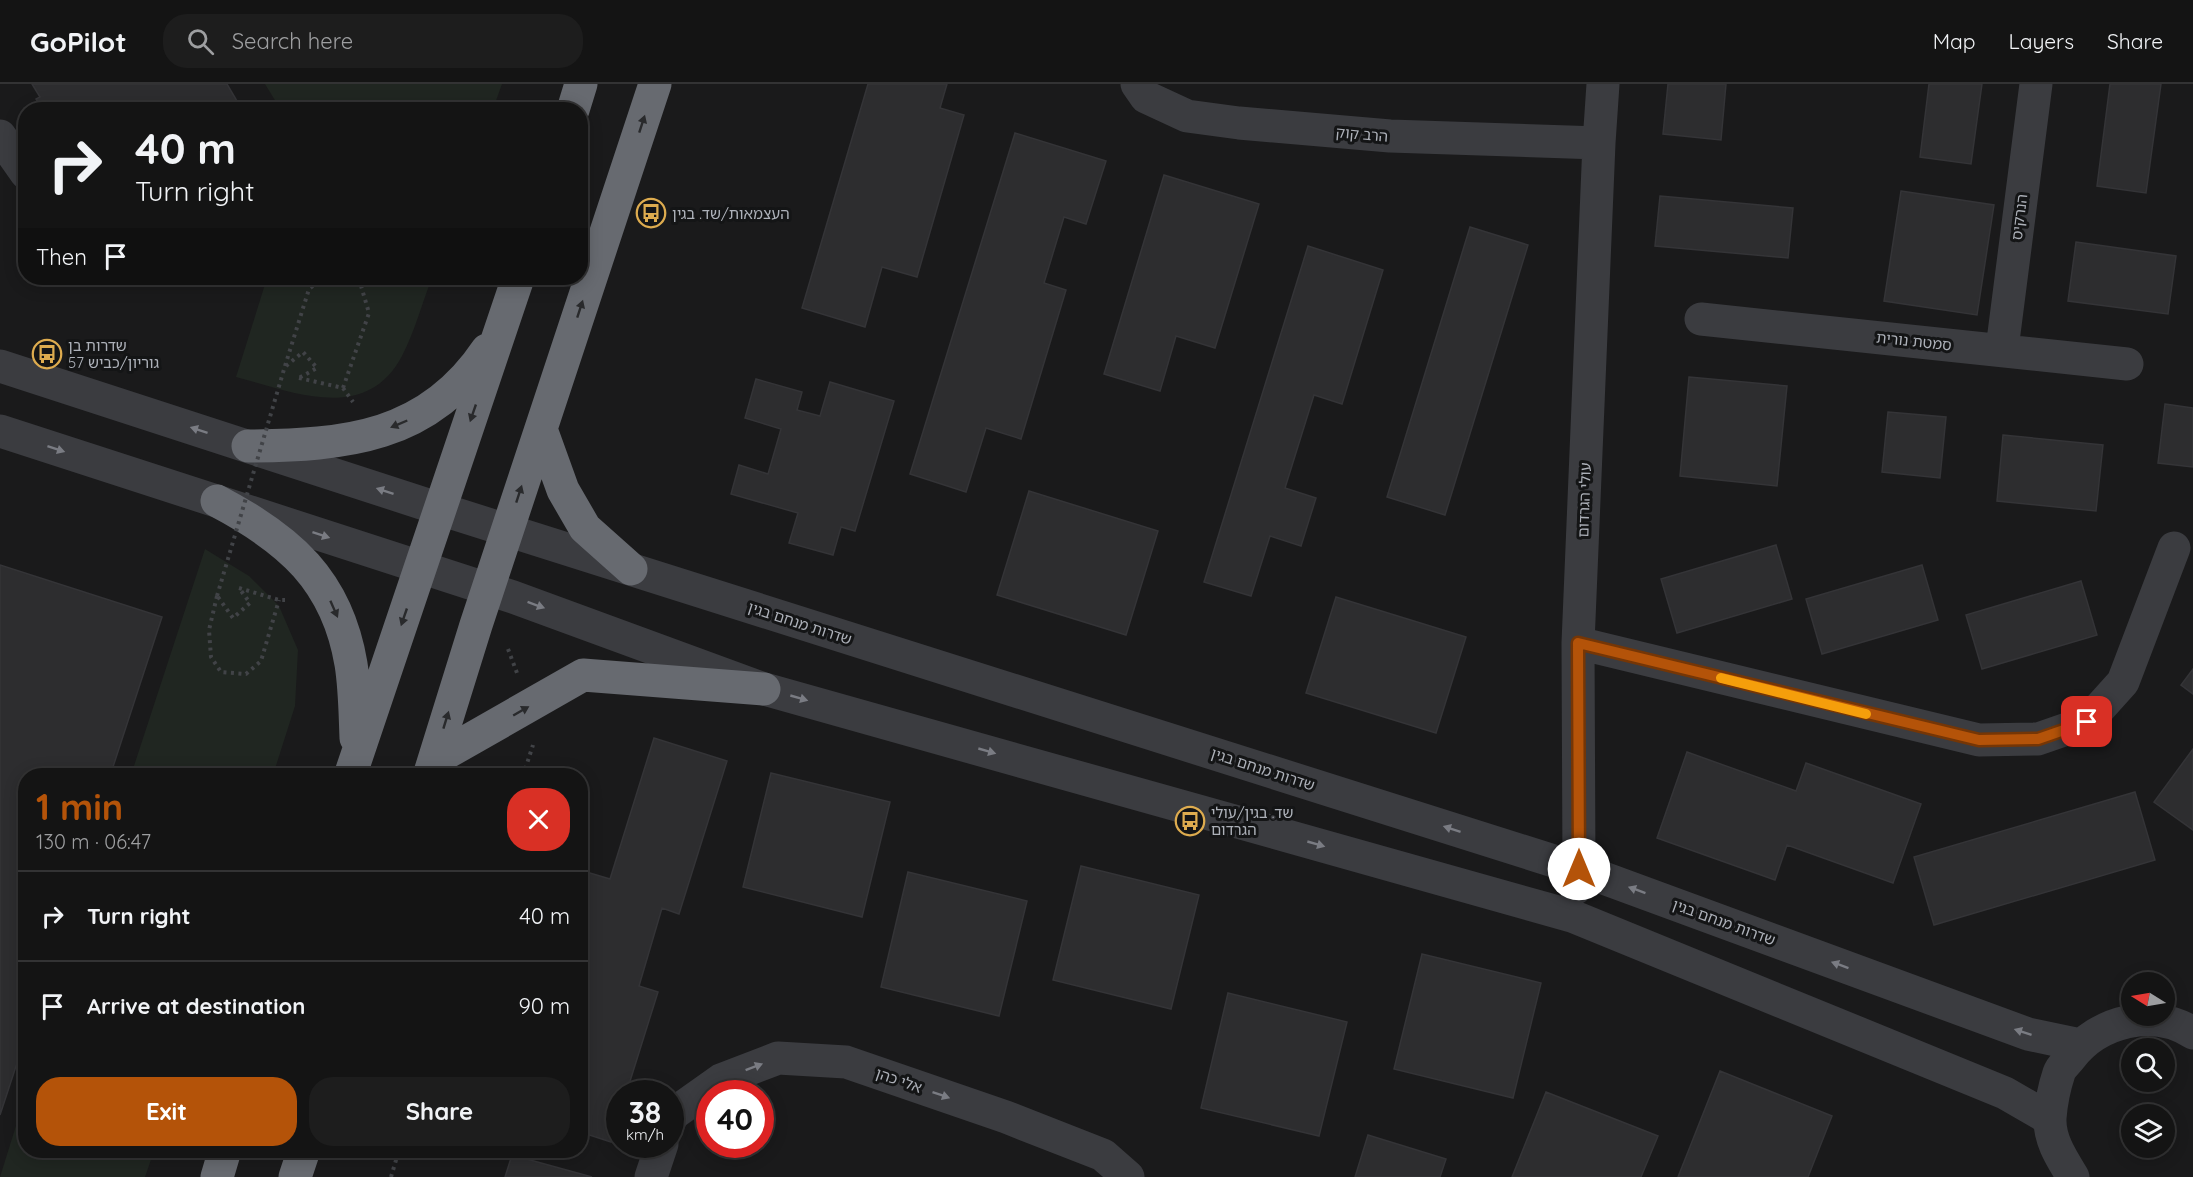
<!DOCTYPE html>
<meta charset="utf-8">
<style>
:root{--surface:#141414;--page:#1d1d1d;--text:#f1f3f6;--muted:#9d9ea0;--line:#333334;--accent:#b45309}
body{margin:0;font-family:Quicksand,"Noto Sans Hebrew",sans-serif;background:var(--page);color:var(--text);height:100vh;display:flex;flex-direction:column;font-size:22px;white-space:nowrap}
*{box-sizing:border-box;margin:0}
p{font-size:20px;color:var(--muted)}
.icon{flex:none;width:33px;height:33px;fill:none;stroke:currentColor;stroke-width:2;stroke-linecap:round;stroke-linejoin:round}
.map{position:relative;flex:1;overflow:hidden}
.sheet{position:absolute;left:18px;top:684px;width:570px;height:390px;display:flex;flex-direction:column;background:var(--surface);border-radius:24px;box-shadow:0 3px 15px #0003,0 0 0 2px var(--line)}
.sheet>*{flex:none}
.top-card{position:absolute;left:18px;top:18px;width:570px;height:183px;border-radius:24px;box-shadow:0 3px 15px #0003,0 0 0 2px var(--line);background:#141414;color:var(--text);overflow:hidden}
.needle{width:39px;rotate:281deg}
.tools{position:absolute;left:2121px;top:888px;display:grid;gap:12px}
.tools a{display:grid;place-items:center;width:54px;height:54px;border-radius:50%;background:var(--surface);box-shadow:0 3px 15px #0003,0 0 0 2px var(--line);font-size:30px}
.speed{position:absolute;left:606px;top:996px;display:flex;gap:12px;font-size:30px;font-weight:700;text-align:center}
.speed>*{display:grid;place-content:center;width:78px;height:78px;border-radius:50%;background:var(--surface);box-shadow:0 3px 15px #0003,0 0 0 2px var(--line);line-height:1}
.speed small{font-size:15px;font-weight:400}
.speed .limit{border:9px solid #d22;background:#fff;color:#111}
.pin{position:absolute;display:grid;place-items:center;width:51px;height:51px;color:#fff;margin:-26px;border-radius:12px;box-shadow:0 3px 9px #0006}
.me{position:absolute;width:66px;margin:-33px;rotate:0deg;stroke-linejoin:round;filter:drop-shadow(0 0 4px #0008)}
.turn{display:flex;align-items:center;gap:21px;height:126px;padding:0 18px;font-size:27px}
.turn .icon{width:78px;height:78px;stroke-width:2.5}
.turn b{display:block;font-size:42px;line-height:51px}
.then{display:flex;align-items:center;height:57px;padding:0 18px;background:#0003;gap:12px;font-size:22px}
.round{display:grid;place-items:center;flex:none;width:63px;height:63px;border-radius:24px;background:var(--page)}
.summary{display:flex;align-items:center;justify-content:space-between;height:102px;padding:0 18px}
h1{font-size:36px;font-weight:700;line-height:45px;color:var(--accent)}
.cta{display:flex;gap:12px;margin-top:auto;padding:12px 18px}
.cta a{flex:1;height:69px;border-radius:24px;background:var(--accent);color:#fff;font-size:24px;font-weight:700;line-height:69px;text-align:center}
.cta a+a{background:var(--page);color:var(--text)}
ul{padding:0;list-style:none}
li{display:flex;align-items:center;gap:18px;height:90px;padding:0 18px;border-top:2px solid var(--line)}
li div{flex:1}
li b{display:block;font-size:22px}
li em{font-style:normal}
header{display:flex;align-items:center;gap:36px;box-sizing:border-box;height:84px;padding:0 30px;background:var(--surface);border-bottom:2px solid var(--line)}
header strong{font-size:28px}
nav{display:flex;gap:33px;margin-inline-start:auto;font-size:21px}
.search{width:420px;height:54px;background:var(--page);display:flex;align-items:center;gap:15px;box-sizing:border-box;padding:0 21px;border-radius:24px;color:var(--muted);font-size:22px}
.map>svg:first-child{display:block}
.green{fill:#202621}
.building{fill:#2d2d2f;stroke:#343437;stroke-width:1.5}
.lines{fill:none;stroke-linecap:round;stroke-linejoin:round}
.path{stroke:#414347;stroke-width:4;stroke-dasharray:3 4.5;stroke-linecap:butt}
.minor{stroke:#3b3c40;stroke-width:33}
.highway{stroke:#676a70;stroke-width:33}
.path-bridge{stroke:#414347;stroke-width:4;stroke-dasharray:3 4.5;stroke-linecap:butt}
.oneway{fill:#292a2c}
.oneway2{fill:#7a7c83}
.route-casing{stroke:#753606;stroke-width:15}
.route{stroke:#b45309;stroke-width:10}
.slow{stroke:#f59e0b;stroke-width:10}
.labels{text-anchor:middle;dominant-baseline:central;stroke-width:6;stroke-linejoin:round;paint-order:stroke}
.street-label{font-size:15px;fill:#adb1b9;stroke:#141516}
.poi-label{font-size:15px;fill:#adb1b9;stroke:#141516;text-anchor:start}
</style>
<header>
<strong>GoPilot</strong>
<div class="search"><svg class="icon" aria-label="search" viewBox="0 0 24 24"><circle cx="10" cy="10" r="6"/><path d="M15 15l6 6"/></svg>Search here</div>
<nav><a>Map</a><a>Layers</a><a>Share</a></nav>
</header>
<div class="map">
<svg width="2193" height="1093" viewBox="0 0 2193 1093">
<rect width="100%" height="100%" fill="#1a1a1b"/>
<path class="green" d="M265 0H502L493 25 281 26Z
M267 194H432C422 219 415 247 402 272 366 340 293 308 236 293Z
M205 465 249 492 279 522 298 566 295 622 273 691H131Z
M25 1013 26 1066 154 1067 145 1093H0Z"/>
<path class="building" d="M32 0H227L237 17 223 26H43L36 15 40 13Z
M868 0H947L940 24 964 31 917 193 882 183 865 243 802 224Z
M1668 0H1726L1721 56 1663 50Z
M1929 0H1982L1971 80 1920 73Z
M2110 0H2161L2146 109 2097 102Z
M1015 49 1106 77 1086 140 1064 133 1044 199 1066 206 1021 355 986 344 966 408 910 390Z
M1164 91 1259 120 1215 264 1176 252 1160 307 1104 290Z
M1901 107 1994 121 1977 231 1884 217Z
M1660 112 1793 124 1788 174 1655 162Z
M1470 143 1528 161 1445 431 1387 413Z
M2076 158 2176 172 2168 230 2068 217Z
M1308 162 1383 186 1342 320 1314 311 1285 404 1316 414 1301 462 1270 452 1251 512 1204 498Z
M1689 293 1787 302 1777 402 1680 392Z
M756 295 802 308 797 326 820 332 830 298 894 317 855 447 841 443 833 471 789 459 798 429 731 410 739 381 768 390 781 345 745 334Z
M2165 320 2193 324V383L2158 379Z
M1888 328 1946 333 1940 394 1882 388Z
M2003 351 2103 361 2096 427 1997 417Z
M1029 407 1158 447 1126 551 997 511Z
M1776 461 1792 515 1677 549 1661 495Z
M0 481 162 533 110 692H26V952L0 1031Z
M1922 481 1938 536 1822 570 1806 515Z
M2081 497 2097 551 1982 585 1966 531Z
M1336 513 1466 553 1436 649 1306 609Z
M2193 585V610L2181 601Z
M654 654 727 677 679 830 662 824 639 902 658 908 626 1010H620V1031L611 1058 580 1048V786L610 795Z
M2193 665V746L2154 718Z
M1687 668 1796 707 1806 679 1921 720 1893 799 1787 761 1775 796 1657 754Z
M771 689 890 718 862 833 743 803Z
M2135 708 2155 776 1934 841 1914 773Z
M1081 782 1199 811 1171 925 1053 896Z
M908 788 1027 817 999 932 881 903Z
M1422 870 1541 899 1513 1014 1394 985Z
M1228 909 1347 938 1319 1052 1201 1024Z
M1720 987 1832 1032 1808 1093H1678Z
M1546 1008 1658 1052 1641 1093H1512Z
M1368 1051 1446 1075 1440 1093H1355Z
M512 1071 592 1093H505Z"/>
<g class="lines">
<path class="path" d="M285 282 309 205 323 194
M286 282 303 268 317 284 299 294
M299 294 343 304 353 318
M343 304 369 229 359 195 356 194
M239 504 279 516H285
M217 512 209 546 211 573 221 588 246 590 261 577 279 516
M218 513 233 534 250 519 239 504
M508 565 517 589
M523 692 533 661
M391 1093 399 1066"/>
<path class="minor" d="M1137 0 1146 13 1187 32 1239 39 1390 52 1599 59
M0 52 26 89
M1701 235 2127 280
M2002 265 2036 0
M0 282 440 425 1579 785 2028 950 2080 961
M0 347 513 513 764 605 1572 832 2005 1009 2050 1035
M1578 559 1979 656 2038 655 2087 638 2123 598 2174 464
M1576 804 1579 785 1578 559 1599 59 1603 0
M670 1036 673 1030 721 996 778 974 846 978 1006 1033 1103 1071 1128 1093
M651 1093 662 1060
M2073 1093C2062 1075 2049 1056 2050 1034 2051 1021 2055 1001 2059 989 2061 983 2067 978 2070 974 2098 937 2153 923 2193 949"/>
<path class="highway" d="M573 26 581 0
M541 345 563 406 585 444 631 485
M248 362C346 361 428 354 487 266
M217 417C289 455 337 496 351 580 355 605 355 630 356 654
M434 676 583 591 764 605
M350 692 518 194
M429 692 476 541 655 0
M217 1093 225 1066
M295 1093 304 1066"/>
<path class="path-bridge" d="M217 512 285 282"/>
</g>
<defs><path id="oneway-solid" d="M-6-.8H1V-3.2L6.5 0L1 3.2V.8H-6Z" transform="scale(1.5)"/></defs>
<g class="oneway">
<use href="#oneway-solid" transform="translate(642 40) rotate(-72)"/>
<use href="#oneway-solid" transform="translate(580 225) rotate(-72)"/>
<use href="#oneway-solid" transform="translate(473 329) rotate(109)"/>
<use href="#oneway-solid" transform="translate(399 340) rotate(157)"/>
<use href="#oneway-solid" transform="translate(519 410) rotate(-72)"/>
<use href="#oneway-solid" transform="translate(334 525) rotate(66)"/>
<use href="#oneway-solid" transform="translate(404 533) rotate(109)"/>
<use href="#oneway-solid" transform="translate(521 627) rotate(-30)"/>
<use href="#oneway-solid" transform="translate(446 636) rotate(-73)"/>
</g>
<g class="oneway2">
<use href="#oneway-solid" transform="translate(199 346) rotate(-162)"/>
<use href="#oneway-solid" transform="translate(56 365) rotate(18)"/>
<use href="#oneway-solid" transform="translate(385 407) rotate(-162)"/>
<use href="#oneway-solid" transform="translate(321 451) rotate(18)"/>
<use href="#oneway-solid" transform="translate(536 521) rotate(20)"/>
<use href="#oneway-solid" transform="translate(799 614) rotate(16)"/>
<use href="#oneway-solid" transform="translate(987 667) rotate(16)"/>
<use href="#oneway-solid" transform="translate(1452 745) rotate(-162)"/>
<use href="#oneway-solid" transform="translate(1316 760) rotate(16)"/>
<use href="#oneway-solid" transform="translate(1637 806) rotate(-160)"/>
<use href="#oneway-solid" transform="translate(1840 881) rotate(-160)"/>
<use href="#oneway-solid" transform="translate(2023 948) rotate(-162)"/>
<use href="#oneway-solid" transform="translate(754 983) rotate(-21)"/>
<use href="#oneway-solid" transform="translate(941 1011) rotate(19)"/>
</g>
<g class="lines">
<g class="route-casing">
<path id="route" d="M1579 785 1578 559 1979 656 2038 655 2087 638"/>
</g>
<use href="#route" class="route"/>
<path class="slow" d="M1721 594 1866 630"/>
</g>
<defs>
<g id="bus-ring" transform="scale(1.5)"><circle r="9.5" fill="#141516" stroke="#deac4f" stroke-width="1.5"/><path d="M-5-6H5V4H4V6H2V4H-2V6H-4V4H-5ZM-3.5-4V0h7V-4ZM-3.5 1.2v1.5H-2V1.2ZM2 1.2v1.5H3.5V1.2Z" fill="#deac4f"/></g>
</defs>
<g fill-rule="evenodd">
<use href="#bus-ring" x="651" y="129"/>
<use href="#bus-ring" x="47" y="270"/>
<use href="#bus-ring" x="1190" y="737"/>
</g>
<g class="labels">
<g class="street-label">
<text transform="translate(1362 50) rotate(5)">הרב קוק</text>
<text transform="translate(2019 133) rotate(-83)">הנרקיס</text>
<text transform="translate(1914 257) rotate(6)">סמטת נורית</text>
<text transform="translate(1584 416) rotate(-88)">עולי הגרדום</text>
<text transform="translate(800 539) rotate(18)">שדרות מנחם בגין</text>
<text transform="translate(1263 685) rotate(18)">שדרות מנחם בגין</text>
<text transform="translate(1724 838) rotate(20)">שדרות מנחם בגין</text>
<text transform="translate(899 996) rotate(19)">אלי כהן</text>
</g>
<g class="poi-label">
<text x="672" y="129">העצמאות/שד. בגין</text>
<text x="68" y="261">שדרות בן<tspan x="68" dy="17">גוריון/כביש 57</tspan></text>
<text x="1211" y="728">שד. בגין/עולי<tspan x="1211" dy="17">הגרדום</tspan></text>
</g>
</g>
</svg>
<div class="tools">
<a><svg class="needle" viewBox="-14 -14 28 28"><path d="M0-13l5 13h-10z" fill="#e53935"/><path d="M0 13l5-13h-10z" fill="#9d9ea0"/></svg></a>
<a><svg class="icon" aria-label="search" viewBox="0 0 24 24"><circle cx="10" cy="10" r="6"/><path d="M15 15l6 6"/></svg></a>
<a><svg class="icon" aria-label="layers" viewBox="0 0 24 24"><path d="M12 4l9 5-9 5-9-5zM3 14l9 5 9-5"/></svg></a>
</div>
<div class="speed"><div>38<small>km/h</small></div><div class="limit">40</div></div>
<div class="pin" style="left:2087px;top:638px;background:#d93025"><svg class="icon" aria-label="arrive" viewBox="0 0 24 24"><path d="M6 21V4h12l-3 4 3 4H6"/></svg></div>
<svg class="me" style="left:1579px;top:785px" viewBox="-20 -20 40 40"><circle r="19" fill="#fff"/><path d="M0-13L10 11 0 6-10 11z" fill="#b45309"/></svg>
<div class="top-card">
<div class="turn"><svg class="icon" aria-label="right" viewBox="0 0 24 24"><path d="M7 20v-9h11M14 6l5 5-5 5"/></svg><div><b>40 m</b>Turn right</div></div>
<div class="then">Then<svg class="icon" aria-label="arrive" viewBox="0 0 24 24"><path d="M6 21V4h12l-3 4 3 4H6"/></svg></div>
</div>
<section class="sheet">
<div class="summary"><div><h1>1 min</h1><p>130 m · 06:47</p></div><a class="round" style="background:#d93025;color:#fff"><svg class="icon" aria-label="close" viewBox="0 0 24 24"><path d="M6 6l12 12M18 6L6 18"/></svg></a></div>
<ul>
<li><svg class="icon" aria-label="right" viewBox="0 0 24 24"><path d="M7 20v-9h11M14 6l5 5-5 5"/></svg><div><b>Turn right</b></div><em>40 m</em></li>
<li><svg class="icon" aria-label="arrive" viewBox="0 0 24 24"><path d="M6 21V4h12l-3 4 3 4H6"/></svg><div><b>Arrive at destination</b></div><em>90 m</em></li>
</ul>
<div class="cta"><a>Exit</a><a>Share</a></div>
</section>
</div>
